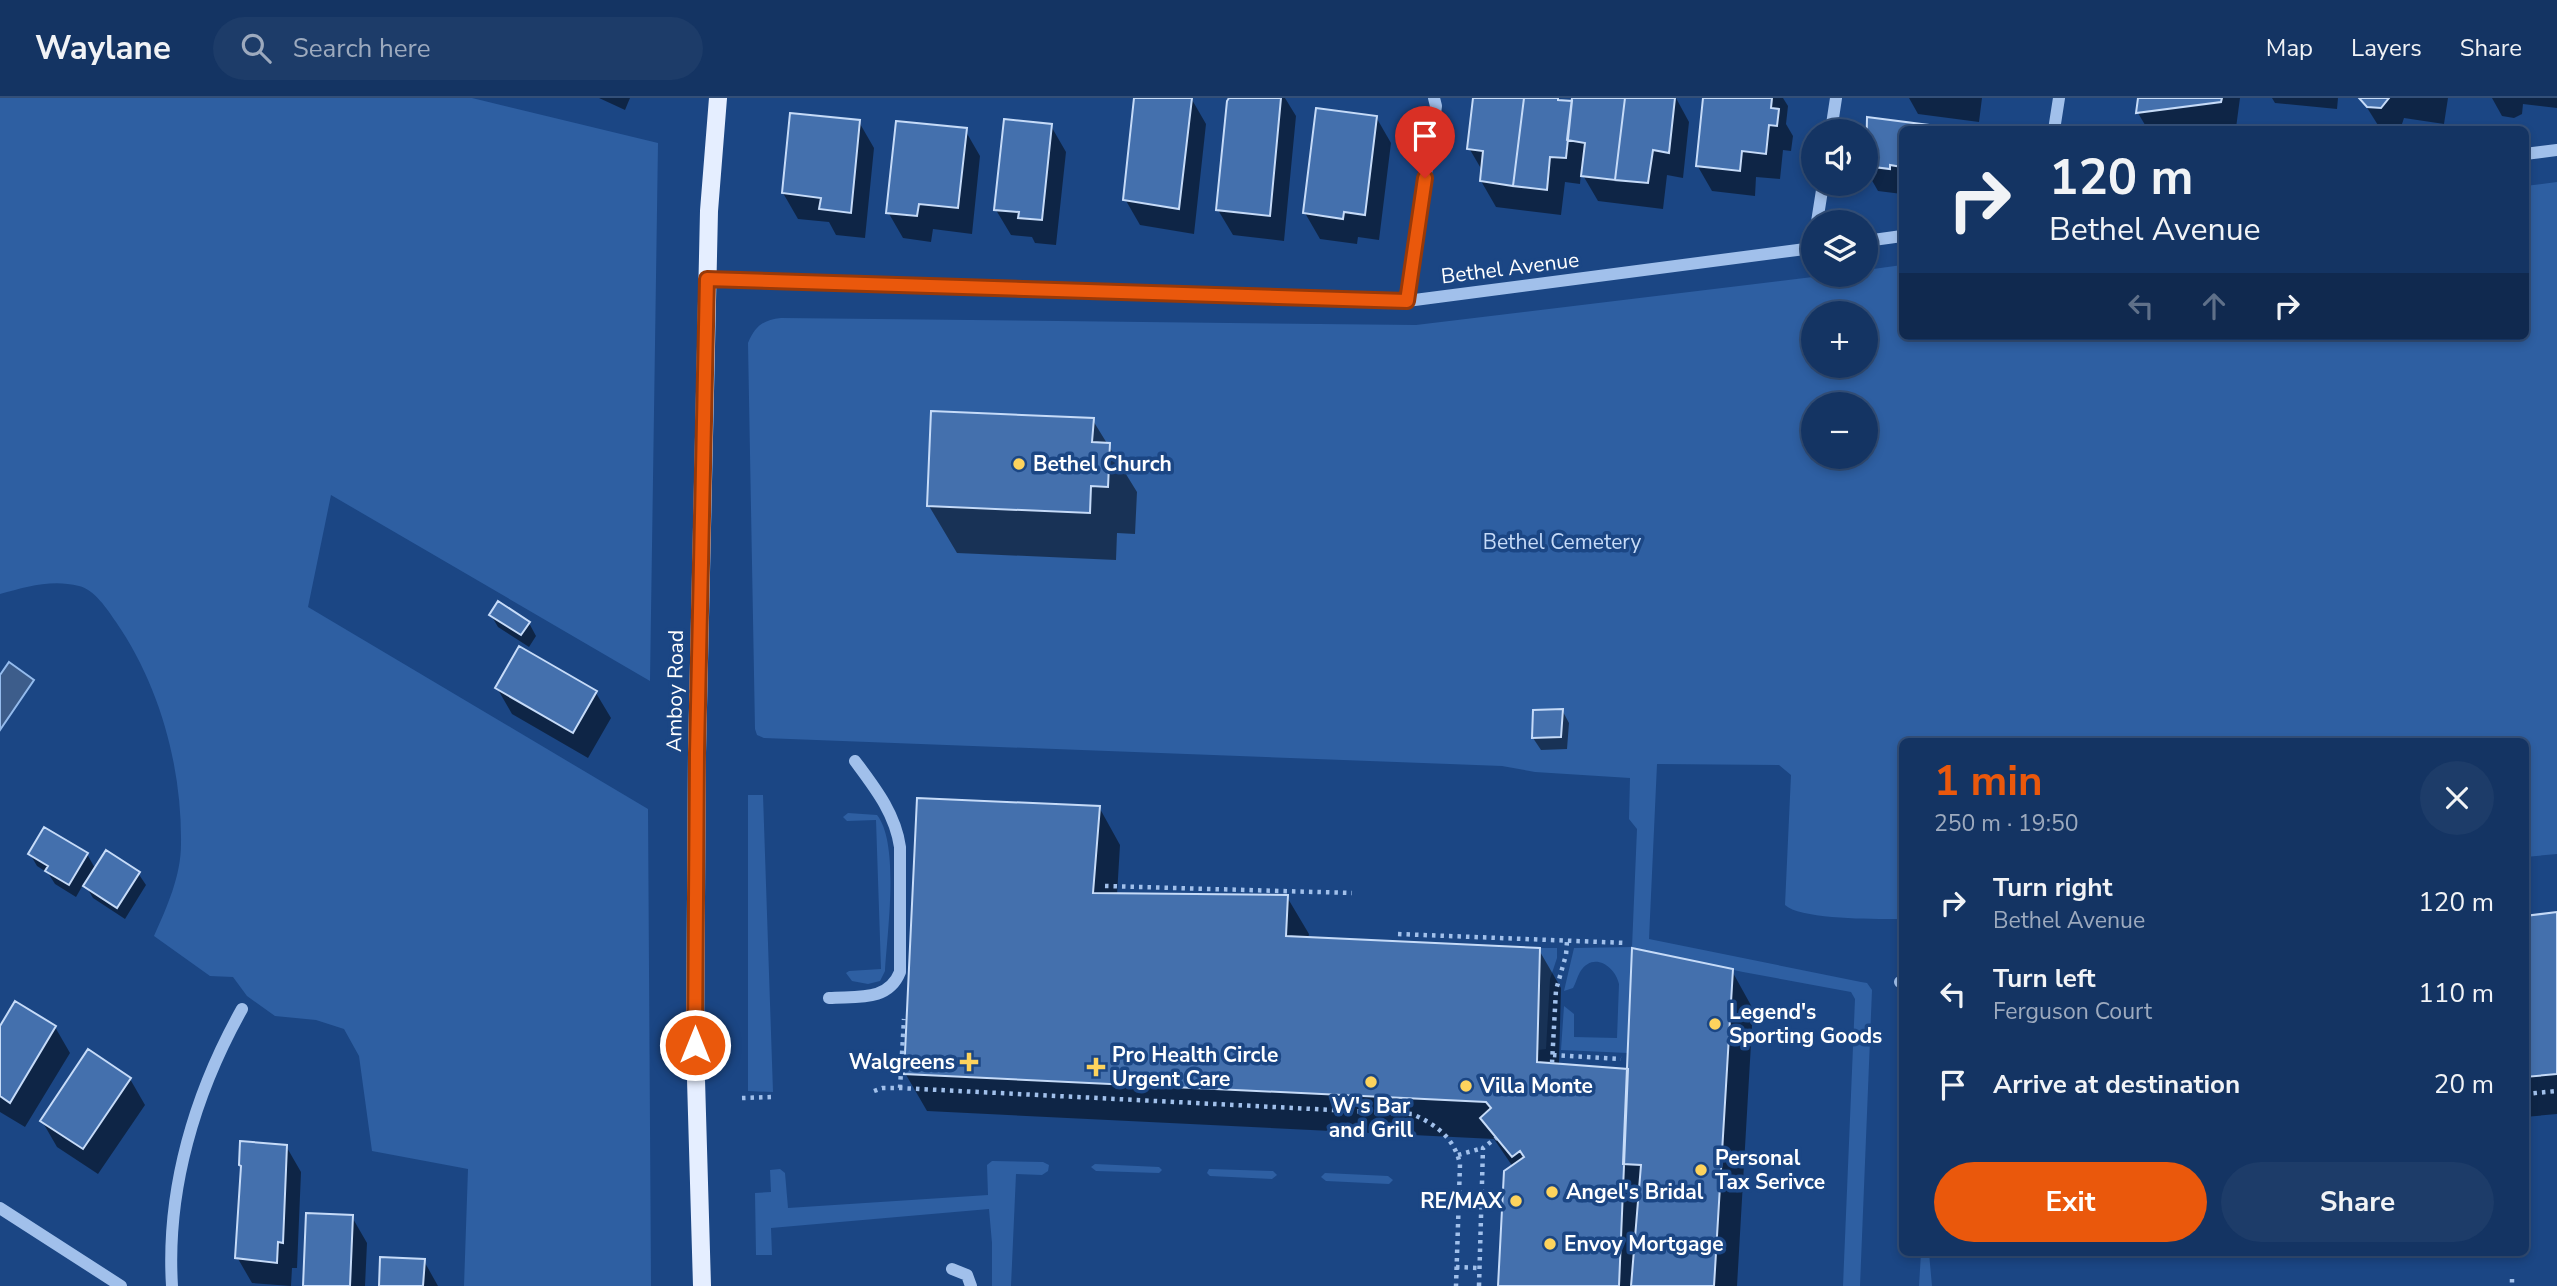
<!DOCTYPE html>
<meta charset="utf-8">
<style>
:root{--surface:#143463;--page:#1d3c69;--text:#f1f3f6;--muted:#9daabe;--line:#334f78;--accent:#ea580c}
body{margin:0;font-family:"Nunito Sans",sans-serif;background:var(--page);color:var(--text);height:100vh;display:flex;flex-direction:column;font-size:26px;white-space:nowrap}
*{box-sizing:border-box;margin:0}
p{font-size:23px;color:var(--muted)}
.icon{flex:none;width:38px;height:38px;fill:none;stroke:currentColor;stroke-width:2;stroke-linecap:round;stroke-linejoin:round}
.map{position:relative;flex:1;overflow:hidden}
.sheet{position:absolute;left:1899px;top:640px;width:630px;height:518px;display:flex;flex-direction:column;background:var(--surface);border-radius:10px;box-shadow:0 4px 10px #0003,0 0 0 2px var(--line)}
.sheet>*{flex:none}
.guide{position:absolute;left:1899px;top:28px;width:630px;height:214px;border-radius:10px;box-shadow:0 4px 10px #0003,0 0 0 2px var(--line);background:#143463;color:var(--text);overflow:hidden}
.controls{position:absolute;left:1801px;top:21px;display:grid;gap:14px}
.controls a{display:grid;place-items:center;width:77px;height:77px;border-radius:50%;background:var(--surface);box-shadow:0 4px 10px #0003,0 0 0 2px var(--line);font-size:35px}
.pin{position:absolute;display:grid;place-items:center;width:60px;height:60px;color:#fff;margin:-72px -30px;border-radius:50% 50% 50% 0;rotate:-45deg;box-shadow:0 0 7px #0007}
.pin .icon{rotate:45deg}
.me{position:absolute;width:77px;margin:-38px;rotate:0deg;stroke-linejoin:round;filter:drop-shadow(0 0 5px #0008)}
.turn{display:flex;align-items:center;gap:24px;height:147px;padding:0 35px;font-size:32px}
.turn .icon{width:91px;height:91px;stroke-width:2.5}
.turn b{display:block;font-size:49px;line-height:60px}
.lanes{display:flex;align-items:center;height:66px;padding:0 35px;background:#0003;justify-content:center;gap:35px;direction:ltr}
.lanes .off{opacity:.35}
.round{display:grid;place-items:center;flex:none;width:74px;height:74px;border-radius:37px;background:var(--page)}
.overview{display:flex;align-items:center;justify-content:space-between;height:119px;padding:0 35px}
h1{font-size:42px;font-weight:700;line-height:52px;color:var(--accent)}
.button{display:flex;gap:14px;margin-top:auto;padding:14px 35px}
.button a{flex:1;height:80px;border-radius:42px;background:var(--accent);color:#fff;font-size:28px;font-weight:700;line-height:80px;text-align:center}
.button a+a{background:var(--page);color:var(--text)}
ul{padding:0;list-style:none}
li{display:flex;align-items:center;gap:21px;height:91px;padding:0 35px}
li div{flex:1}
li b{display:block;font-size:26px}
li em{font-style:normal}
header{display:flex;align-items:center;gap:42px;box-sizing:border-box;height:98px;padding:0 35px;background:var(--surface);border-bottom:2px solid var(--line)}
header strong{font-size:33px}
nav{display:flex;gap:38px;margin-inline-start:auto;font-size:24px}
.search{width:490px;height:63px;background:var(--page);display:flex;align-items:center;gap:18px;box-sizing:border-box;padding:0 24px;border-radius:38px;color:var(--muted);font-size:26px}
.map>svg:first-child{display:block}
.green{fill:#2e5fa2;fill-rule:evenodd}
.water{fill:#3d5d8b;stroke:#94bbed;stroke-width:2}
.shadow{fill:#0007}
.building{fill:#4470ad;stroke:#c6dbf8;stroke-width:2}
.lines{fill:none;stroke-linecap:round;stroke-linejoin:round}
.path{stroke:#a1c0eb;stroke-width:4.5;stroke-dasharray:3.5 5;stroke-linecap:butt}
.minor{stroke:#a1c0eb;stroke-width:12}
.major{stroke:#e5eeff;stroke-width:18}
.route-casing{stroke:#983908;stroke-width:18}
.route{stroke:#ea580c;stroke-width:12}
.poi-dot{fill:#fdd35d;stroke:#1b4684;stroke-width:2.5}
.labels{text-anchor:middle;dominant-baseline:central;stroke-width:7;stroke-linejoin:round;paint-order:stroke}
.street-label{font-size:21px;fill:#fff;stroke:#1b4684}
.poi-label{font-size:21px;font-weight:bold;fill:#fff;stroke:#1b4684;text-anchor:start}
.park-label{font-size:21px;fill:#c6dbf8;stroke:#1b4684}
</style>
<header>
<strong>Waylane</strong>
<div class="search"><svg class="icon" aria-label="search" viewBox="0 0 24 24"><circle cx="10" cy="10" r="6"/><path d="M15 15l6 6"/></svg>Search here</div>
<nav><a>Map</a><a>Layers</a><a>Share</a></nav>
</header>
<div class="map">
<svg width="2557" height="1188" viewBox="0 0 2557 1188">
<rect width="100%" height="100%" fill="#1b4684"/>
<path class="green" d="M0 0H472L658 45 650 583 331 397 308 509 648 711 651 1188H464L468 1071 372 1053 359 958 344 931 316 922 275 918 247 898 233 879 210 878 154 838C167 809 181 778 181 746 182 669 160 588 116 524 108 512 94 491 79 488 51 481 26 489 0 496Z
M2557 84V756L2525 759V644H1902V821C1878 821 1801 822 1785 807L1791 677 1779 667 1657 666 1649 841 1861 884 1867 885 1872 892 1860 1188H1843L1855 901 1851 894 1743 874 1632 850 1628 955 1561 952 1564 908 1574 916V939L1617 940 1619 886C1615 868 1593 853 1580 874 1577 879 1576 885 1573 890L1564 893 1574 850 1632 849 1637 731 1629 721 1630 680 1535 674 1502 668 764 640 757 637 755 631 748 245C755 228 763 222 781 220L1416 227 1829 177H1866V172L1902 167V238H2525V88ZM1813 215H1866V268H1813ZM1813 306H1866V359H1813Z
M748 697H763L773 994 748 993Z
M848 715 877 717C900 746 887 836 885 873L880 883 868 886 852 883 846 875 849 873 881 871 876 722 847 723 843 719Z
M1540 850H1557V860L1550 881 1546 951 1538 952Z
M992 1063 1043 1064 1049 1067 1048 1073 1042 1077 1016 1076 1011 1188H992V1145L989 1111 771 1130 772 1157H756L755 1095 771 1094 770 1072 780 1071 785 1075 788 1110 988 1097 987 1067Z
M1095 1066 1159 1069 1162 1072 1159 1075 1096 1073 1091 1069Z
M1209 1071 1273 1073 1277 1077 1272 1081 1210 1078 1207 1075Z
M1325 1075 1388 1078 1393 1082 1389 1086 1326 1083 1321 1079Z
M1921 1155H1929L1932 1188H1919Z"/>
<path class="water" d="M9 564 34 582 0 632V577Z"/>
<path class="shadow" d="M599 0H630L625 12Z
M1136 0H1191L1206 26 1194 136 1140 127 1125 101Z
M1230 0H1285L1296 18 1284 143 1233 137 1218 112Z
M1475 0H1555L1560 4 1573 5 1574 0H1676L1689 24 1683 80 1667 77 1663 111 1598 103 1581 74 1580 86 1565 84 1561 117 1496 109 1481 83 1483 74 1469 50Z
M1705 0H1783L1788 8 1786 26 1793 38 1791 53 1783 52 1780 81 1756 79 1755 98 1712 93 1697 67Z
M1909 0H1982L1979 24 1918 16Z
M2140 0H2240L2236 30 2223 32H2148L2138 15Z
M2272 0H2338L2337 11 2275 5Z
M2361 0H2448L2444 26 2404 20 2400 32H2381Z
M2492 0H2557V10L2523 6 2522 16 2514 20 2502 18Z
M1376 19 1391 45 1379 142 1358 139 1357 146 1320 141 1305 115Z
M1869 21 1902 32V96L1878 93 1866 72Z
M859 24 874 50 865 140 836 137 829 124 798 121 783 95Z
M1051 28 1066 54 1056 147 1035 145 1032 139 1011 137 996 112Z
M965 32 980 58 972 136 933 131 931 144 903 140 888 114Z
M1092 321 1137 394 1135 436 1117 435 1116 462 957 455 929 408Z
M491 517 529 525 536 538 529 549 498 529Z
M520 551 596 595 611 620 588 660 512 616 497 590Z
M1562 612 1569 625 1567 651 1541 652 1533 640Z
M1099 709 1120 747 1117 797 1287 799 1309 836 1308 841 1539 852 1561 890 1559 967 1630 973 1732 873 1753 911 1737 1188H1500L1513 1069 1494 1041 927 1013 905 975Z
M30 756H87L96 772 138 775 146 787 125 821 93 800 84 785 76 799 55 786 48 775 37 768Z
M2557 816V1016L2525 1019V819Z
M55 929 70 955 25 1029 0 1014V931Z
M130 981 145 1007 98 1076 57 1049 42 1023Z
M286 1048 301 1074 297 1170H292L291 1188 252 1185 237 1159Z
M352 1119 367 1145 365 1188H305Z
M424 1163 438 1188H380Z"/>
<path class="building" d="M1134 0H1192L1179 111 1123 102Z
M1229 0H1281L1270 118 1216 112 1227 3Z
M1473 0H1524L1513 88 1480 83 1483 53 1467 51Z
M1524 0H1558V2L1572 3 1566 60 1550 59 1547 92 1513 88Z
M1572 0H1625L1615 82 1581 78 1585 45 1567 42Z
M1625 0H1675L1669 55 1653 52 1648 85 1615 82Z
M1703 0H1772L1771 10 1779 11 1777 28 1769 27 1766 56 1742 53 1740 73 1696 68Z
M2138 0H2222L2221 4 2136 15Z
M2359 0H2389L2381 10 2367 9Z
M1316 10 1377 18 1365 117 1344 114 1343 121 1303 115Z
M790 15 860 22 851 115 819 111 821 100 782 95Z
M1867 19 1952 30V32H1902V69L1890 67V71L1866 68Z
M1004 21 1052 26 1042 122 1018 120 1019 114 994 112Z
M896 23 967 30 958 110 919 106 917 118 886 115Z
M931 313 1094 320 1092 344 1110 345 1108 389 1091 388 1090 415 927 408Z
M498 503 530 524 521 537 489 517Z
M519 548 597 593 573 635 495 590Z
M1563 611 1561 639 1532 640 1533 612Z
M917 700 1100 708 1093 795 1288 797 1286 838 1540 850 1537 964 1628 971 1619 1188H1498L1504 1073 1524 1059 1520 1053 1512 1059 1480 1020 1491 1010 1486 1004 904 976Z
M44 729 88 755 69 787 45 773 48 768 28 756Z
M106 752 140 774 117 810 83 788Z
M2557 814V976L2525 979V818Z
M1632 850 1733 871 1714 1188H1631L1641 1067 1623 1066Z
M15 903 56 928 10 1005 0 998V928Z
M88 951 131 980 83 1051 40 1023Z
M240 1043 287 1047 283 1145 278 1144 277 1165 235 1160 241 1068 239 1067Z
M306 1115 353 1117 350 1188H303Z
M380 1159 425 1161 423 1188H379Z"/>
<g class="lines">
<path class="path" d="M1105 788 1352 795
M1398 836 1627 845
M1553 957 1621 961
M1552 965 1556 892 1566 857 1567 843
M900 990 904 921
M874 993 882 990H900L1412 1016C1435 1026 1454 1039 1460 1066L1456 1188
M2525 996 2557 993
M742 1000 772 999
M1458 1057 1483 1050
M1459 1100 1481 1102
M1456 1169 1479 1170
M2512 1181V1188
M1479 1188 1483 1050 1496 1040"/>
<path class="minor" d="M2054 32 2059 0
M1831 33 1836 0
M2525 56 2557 52
M1817 124 1823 86
M1866 143 1902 138
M707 181 1407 203 1813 150
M1407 203 1436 8 1434 0
M1900 884H1902
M829 900C857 898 888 904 900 874V749C895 715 875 690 855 663
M0 1110 121 1188
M952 1171 967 1177 971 1188
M172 1188C166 1091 195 995 242 911"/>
<path class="major" d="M702 1188 695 947 697 655 709 113 718 0"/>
</g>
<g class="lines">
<g class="route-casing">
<path id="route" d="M695 947 697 655 707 181 1407 203 1425 80"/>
</g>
<use href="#route" class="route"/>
</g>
<g class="poi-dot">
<circle cx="1019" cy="366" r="7"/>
<circle cx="1715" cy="926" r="7"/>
<path d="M965.5 953.5h7v7h7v7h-7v7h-7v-7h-7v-7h7z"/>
<path d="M1092.5 958.5h7v7h7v7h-7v7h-7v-7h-7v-7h7z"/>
<circle cx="1371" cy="984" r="7"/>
<circle cx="1466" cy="988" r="7"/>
<circle cx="1701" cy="1072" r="7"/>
<circle cx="1552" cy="1094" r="7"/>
<circle cx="1516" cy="1103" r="7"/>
<circle cx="1550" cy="1146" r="7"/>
</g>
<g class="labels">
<g class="street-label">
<text transform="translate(1510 170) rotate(-7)">Bethel Avenue</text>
<text transform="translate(675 593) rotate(-89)">Amboy Road</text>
</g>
<g class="poi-label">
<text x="1033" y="366">Bethel Church</text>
<text x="1729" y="914">Legend's<tspan x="1729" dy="24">Sporting Goods</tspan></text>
<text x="1112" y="957">Pro Health Circle<tspan x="1112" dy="24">Urgent Care</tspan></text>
<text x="955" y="964" text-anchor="end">Walgreens</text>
<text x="1480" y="988">Villa Monte</text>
<text x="1371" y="1008" text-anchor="middle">W's Bar<tspan x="1371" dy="24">and Grill</tspan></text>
<text x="1715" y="1060">Personal<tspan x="1715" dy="24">Tax Serivce</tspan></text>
<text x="1566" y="1094">Angel's Bridal</text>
<text x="1502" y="1103" text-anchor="end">RE/MAX</text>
<text x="1564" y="1146">Envoy Mortgage</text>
</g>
<g class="park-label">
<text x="1562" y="444">Bethel Cemetery</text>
</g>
</g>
</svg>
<div class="controls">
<a><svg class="icon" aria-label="sound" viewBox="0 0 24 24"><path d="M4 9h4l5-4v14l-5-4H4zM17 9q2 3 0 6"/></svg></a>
<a><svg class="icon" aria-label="layers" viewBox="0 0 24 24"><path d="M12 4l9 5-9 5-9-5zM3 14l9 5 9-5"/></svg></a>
<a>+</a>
<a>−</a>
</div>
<div class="pin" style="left:1425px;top:80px;background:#d93025"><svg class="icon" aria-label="arrive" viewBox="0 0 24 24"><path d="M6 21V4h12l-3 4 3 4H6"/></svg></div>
<svg class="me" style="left:695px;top:947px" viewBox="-20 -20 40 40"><circle r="17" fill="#ea580c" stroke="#fff" stroke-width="3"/><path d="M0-11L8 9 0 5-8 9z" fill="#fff"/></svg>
<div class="guide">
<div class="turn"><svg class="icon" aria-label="right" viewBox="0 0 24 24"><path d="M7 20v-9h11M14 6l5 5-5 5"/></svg><div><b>120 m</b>Bethel Avenue</div></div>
<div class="lanes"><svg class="icon off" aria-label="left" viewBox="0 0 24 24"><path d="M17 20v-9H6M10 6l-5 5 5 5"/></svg><svg class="icon off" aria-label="ahead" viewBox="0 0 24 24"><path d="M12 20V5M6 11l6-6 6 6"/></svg><svg class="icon" aria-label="right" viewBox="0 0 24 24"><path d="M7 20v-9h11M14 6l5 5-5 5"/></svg></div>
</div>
<section class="sheet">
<div class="overview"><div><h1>1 min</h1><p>250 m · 19:50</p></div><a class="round"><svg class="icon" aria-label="close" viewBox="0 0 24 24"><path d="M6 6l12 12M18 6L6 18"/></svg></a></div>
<ul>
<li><svg class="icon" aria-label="right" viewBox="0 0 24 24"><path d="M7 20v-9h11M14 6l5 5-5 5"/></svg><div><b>Turn right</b><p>Bethel Avenue</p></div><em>120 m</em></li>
<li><svg class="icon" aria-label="left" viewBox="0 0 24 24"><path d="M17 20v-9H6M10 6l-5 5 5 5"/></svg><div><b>Turn left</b><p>Ferguson Court</p></div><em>110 m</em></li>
<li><svg class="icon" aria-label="arrive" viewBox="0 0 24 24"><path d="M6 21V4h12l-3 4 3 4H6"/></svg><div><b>Arrive at destination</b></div><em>20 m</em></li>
</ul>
<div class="button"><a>Exit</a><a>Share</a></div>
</section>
</div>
